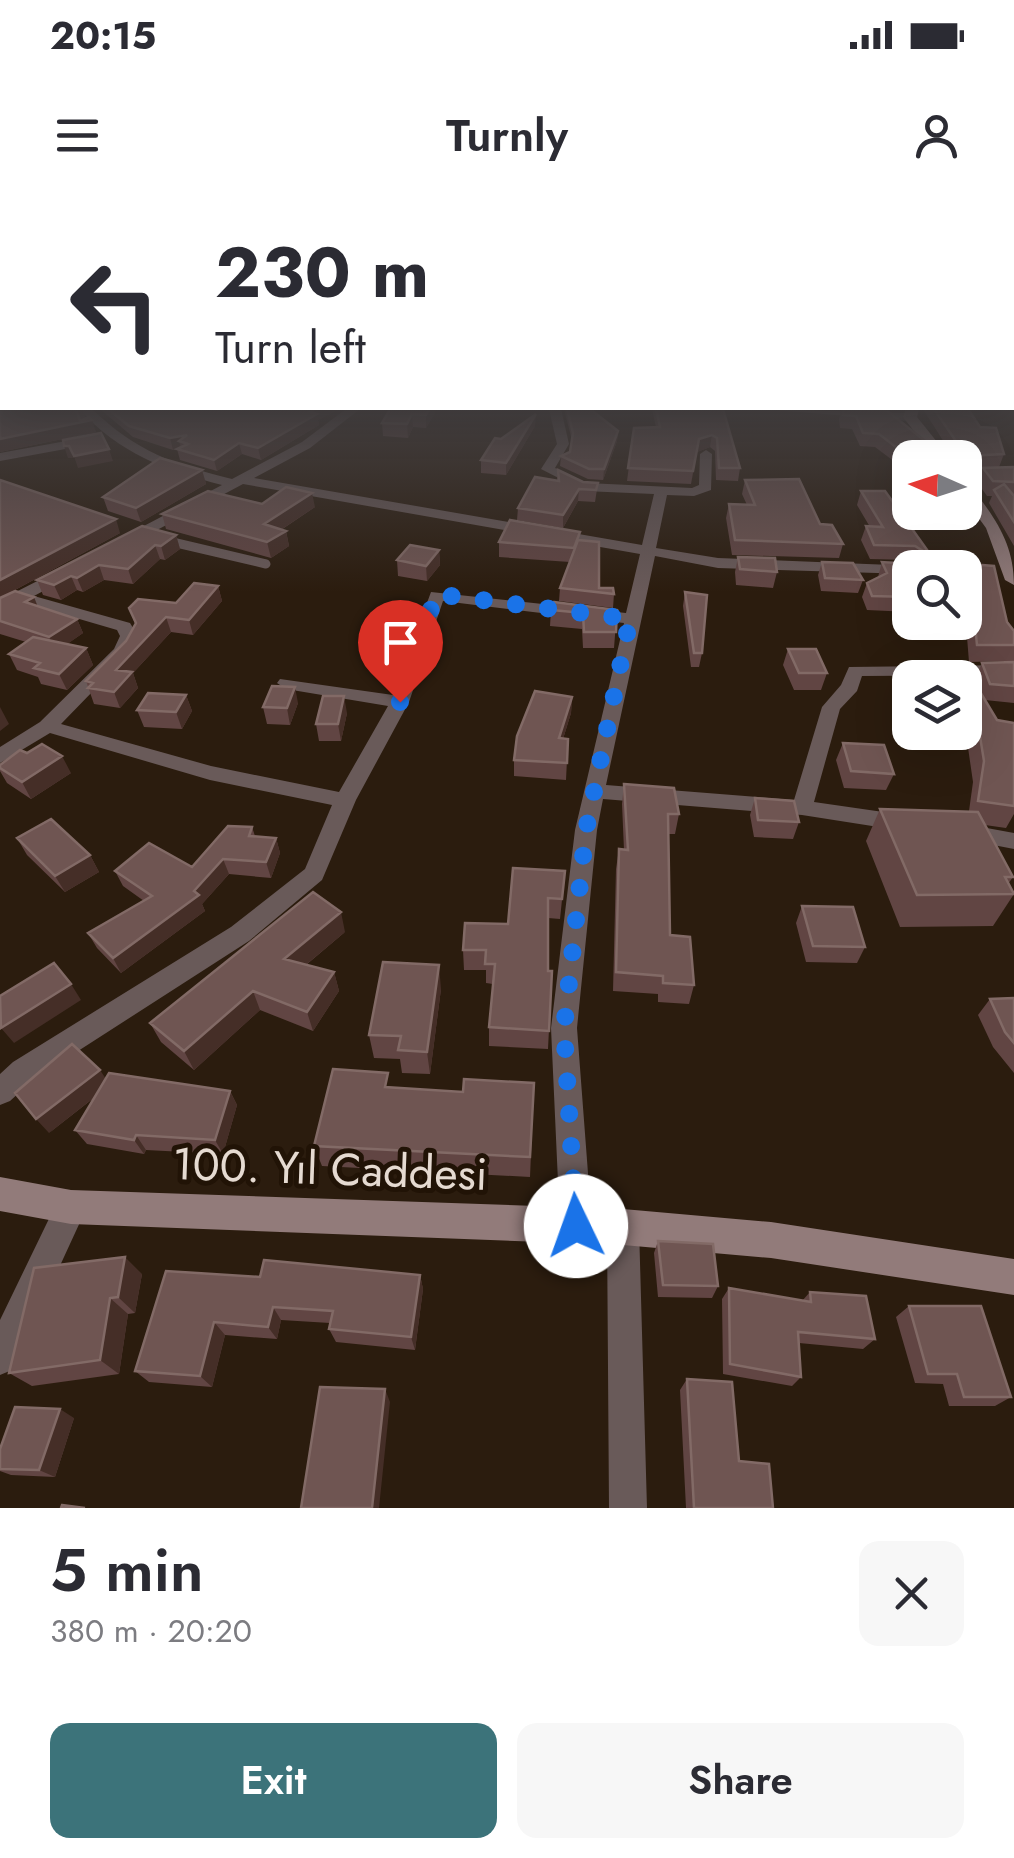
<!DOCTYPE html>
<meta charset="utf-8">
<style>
:root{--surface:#fff;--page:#f7f7f7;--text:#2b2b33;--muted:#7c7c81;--accent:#3c737a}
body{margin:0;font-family:Jost,sans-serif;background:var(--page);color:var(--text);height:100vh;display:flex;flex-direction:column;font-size:38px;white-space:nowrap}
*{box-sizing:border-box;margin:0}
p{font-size:32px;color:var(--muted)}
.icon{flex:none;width:55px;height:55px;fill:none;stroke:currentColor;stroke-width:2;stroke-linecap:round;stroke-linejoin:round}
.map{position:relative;height:1308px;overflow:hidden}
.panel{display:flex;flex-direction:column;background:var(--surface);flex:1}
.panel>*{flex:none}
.guide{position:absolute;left:0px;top:0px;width:1015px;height:210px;box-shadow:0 10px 40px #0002;background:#fff;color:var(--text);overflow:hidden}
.needle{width:65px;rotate:273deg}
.buttons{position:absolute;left:892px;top:240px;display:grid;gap:20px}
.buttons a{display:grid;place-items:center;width:90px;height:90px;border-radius:20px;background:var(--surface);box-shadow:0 10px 40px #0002;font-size:50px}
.pin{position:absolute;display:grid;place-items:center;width:85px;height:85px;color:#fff;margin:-102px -42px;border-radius:50% 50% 50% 0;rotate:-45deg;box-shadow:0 0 10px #0007}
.pin .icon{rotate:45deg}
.me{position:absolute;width:110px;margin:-55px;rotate:357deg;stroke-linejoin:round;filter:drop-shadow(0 0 8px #0008)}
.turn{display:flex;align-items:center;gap:35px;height:210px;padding:0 50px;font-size:45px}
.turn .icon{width:130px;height:130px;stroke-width:2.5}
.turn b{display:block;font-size:70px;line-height:85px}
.round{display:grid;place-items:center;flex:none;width:105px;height:105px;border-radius:20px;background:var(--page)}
.head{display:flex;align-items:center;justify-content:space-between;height:170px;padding:0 50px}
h1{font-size:60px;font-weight:600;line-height:75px}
.cta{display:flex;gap:20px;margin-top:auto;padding:20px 50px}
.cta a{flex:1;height:115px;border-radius:20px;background:var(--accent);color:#fff;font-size:40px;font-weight:600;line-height:115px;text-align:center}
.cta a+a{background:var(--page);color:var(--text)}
.status{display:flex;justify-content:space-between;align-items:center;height:70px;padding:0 50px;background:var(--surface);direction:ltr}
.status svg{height:28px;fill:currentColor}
header{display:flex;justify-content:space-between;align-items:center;height:130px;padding:0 50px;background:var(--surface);font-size:45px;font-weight:600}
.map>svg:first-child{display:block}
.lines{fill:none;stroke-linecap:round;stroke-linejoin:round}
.lane{stroke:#695a59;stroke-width:9}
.street{fill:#695a59;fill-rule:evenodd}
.secondary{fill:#927b7a;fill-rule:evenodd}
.wall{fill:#614543}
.shaded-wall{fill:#452e27}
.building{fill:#6f5552;stroke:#826a66;stroke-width:2.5}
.route{stroke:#1a73e8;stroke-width:18;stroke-dasharray:0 32.4}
.labels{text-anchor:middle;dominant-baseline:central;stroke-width:10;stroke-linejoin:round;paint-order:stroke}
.near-street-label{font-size:45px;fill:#e5dad1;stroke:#211306}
</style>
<div class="status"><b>20:15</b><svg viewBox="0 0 49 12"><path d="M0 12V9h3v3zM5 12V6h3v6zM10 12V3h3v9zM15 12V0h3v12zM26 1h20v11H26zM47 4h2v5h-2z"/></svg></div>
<header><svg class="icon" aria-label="menu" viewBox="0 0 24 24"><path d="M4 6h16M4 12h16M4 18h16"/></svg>Turnly<svg class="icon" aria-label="person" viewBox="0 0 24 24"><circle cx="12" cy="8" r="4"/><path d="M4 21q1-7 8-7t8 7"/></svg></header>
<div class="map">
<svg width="1014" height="1308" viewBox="0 0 1014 1308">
<rect width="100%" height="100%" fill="#2b1c0e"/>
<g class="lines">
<path class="lane" d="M168 341 266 364"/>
<path class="street" d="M79 209H92C137 252 173 264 232 279L302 242 346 209H360L310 248 254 278 642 345 654 294 584 291 541 269 557 244 549 209H561L569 244 555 268 587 283 692 288 699 285 700 254 706 250 712 254 711 290 694 296 667 295 656 348 718 358 916 366 910 368V374L718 368 655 356 606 585 794 600 822 507 841 485 849 467 1014 465V475L862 476 857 491 840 509 814 602 904 615 915 623 912 628 904 631 802 615 603 599 597 630 577 828 592 1026 587 1037 576 1042 565 1037 560 1026 551 828 575 630 624 423 443 401 409 502 356 600 322 680 249 741 33 880 10 901 0 905V874L13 862 231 727 305 669 332 605 210 580 50 533 0 563V547L40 522 114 449 120 436 117 430 21 402 0 412V400L59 370H71V376L34 396 130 423 138 436 128 455 61 524 211 566 339 592 388 506 286 489 277 483 280 479 393 495 431 392 626 413 640 354 243 284 129 345H119V339L222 285C165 270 120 254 79 209Z
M763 209 910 213 916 217 910 221Z
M94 236 98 237V243L0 261V253Z
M1014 270V278L965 279V271Z
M965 624 1014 633V649L957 638 954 632 957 626Z
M71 991 82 996 87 1007 12 1170 0 1175V1120L60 996Z
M623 1011 634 1016 639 1027 647 1308H609L607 1027 612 1016Z"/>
<path class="secondary" d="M906 209H919L917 217 950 258H935L903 217Z
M965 283 970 285C995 318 1014 343 1014 385L1005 380 986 328 965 299Z
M0 977 71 990 623 1009 771 1022 1014 1059V1095L771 1058 623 1045 71 1024 0 1011Z"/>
</g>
<path class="wall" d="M76 209 83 211 86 218 96 232 0 252V211Z
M100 209H339L318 220 319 225 261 260 242 254 217 271 180 260 177 249 173 250 133 237Z
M390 209H437L426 228 413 227 408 238 383 236 382 223Z
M564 209H590L618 231 617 241 603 280 588 279 560 266 561 256 570 252 572 240Z
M652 209H740L723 210 740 268 738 281 716 280 715 251 710 247 697 252 691 284 627 281 634 228 656 227Z
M842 209H873L910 258V271H907L875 247 860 246 852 229 840 228 839 219Z
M923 209H968L980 227 1004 254 999 267 965 268V258H954Z
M535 226 506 275 481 273V260L501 239Z
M1014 267V346L989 303 992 296H987L977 282 983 268Z
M202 270 206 284 141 322 108 311 103 297Z
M558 270 583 282 598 283 595 302 578 301 563 328 517 320 518 308 557 280Z
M0 280 120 333 4 396 77 419 83 433 67 444 86 448 93 465 67 490 41 484 38 477 17 470 9 454 26 442 0 434Z
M745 280 820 324 843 344 839 358 732 355 726 318 729 304 747 305 742 294Z
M861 291 936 361 910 368V412L867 410 862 397 867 383 878 377 882 362 915 364 910 360 870 359 861 340 866 326 870 327 857 305Z
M262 304 315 307 281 330 286 331 289 346 271 358 166 329 162 314Z
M176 335 180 349 165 360 160 359 133 384 104 380 83 392 77 390 61 400 43 395 37 380Z
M579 340 599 388 614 394 613 408 559 401 560 388 570 362 499 357V342Z
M439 350 440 365 427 381 398 376 397 360Z
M738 357 777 372 773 388 736 385 735 372Z
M822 362 863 380 858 393 821 391 818 375Z
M969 364 1014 431V461L969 462 965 412V372Z
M218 386 222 401 193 435 171 432 133 473 138 488 120 508 94 504 86 481 126 441 135 424 129 408 176 403Z
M685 392 702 453 699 467H691L683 406Z
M551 410H617L614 448H583L582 429 550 426Z
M788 449 827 473 821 490H794L783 465Z
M1014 462V503L985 500 997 520 1014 523V614L1006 628 985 625 1013 677 1008 684 1014 694 993 726 900 727 866 641 880 609 969 611 973 582 965 527V485L970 475 977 487 975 479 982 463Z
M186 495 192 511 182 529 144 527 137 510Z
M572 497 571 513 563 539H568L566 580 514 576V560Z
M298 503 290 525 267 524 263 507Z
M347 513 341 541H319L316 524Z
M843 543 894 574 886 590 844 588 836 560Z
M0 565 71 573 31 599 7 583 0 571Z
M624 584 679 614 675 634H669L670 735 694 785 689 804 658 802V794L613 791 616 669 619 649 624 650 622 604Z
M755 598 799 622 793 639 754 637 750 615Z
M252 627 255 636 276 638 280 653 271 678 229 674 202 704 205 711 121 773 97 748 88 733 144 701 123 686 115 671 192 667Z
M17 638 90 655 99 672 65 692 27 655Z
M565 671 560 719 548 718V771H552L548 849 489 846V827L493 784 486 783V770H464L463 750 508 724Z
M802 706 865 747 857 763 806 762 796 723Z
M345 732 306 765 334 772 339 791 313 831 260 810 194 870 161 842 150 823Z
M441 789 430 874 402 873 400 859 374 858 369 835Z
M1014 798V873L993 847 978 815 990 799Z
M106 879 230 891 237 905 223 954 146 950 144 954 87 944 75 930 95 897 49 933Z
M534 883 530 977 322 966 314 946 391 887 463 892Z
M658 1041 718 1086 712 1098 658 1097 654 1053Z
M142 1074 135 1113 128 1114 119 1174 32 1186 9 1173Z
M420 1075 423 1089 415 1150 336 1142 329 1129 330 1123 281 1120 277 1139 225 1135 212 1187 149 1182 135 1171 260 1077Z
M729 1088 802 1101 810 1092 875 1139 863 1149 799 1143 801 1177 792 1186 723 1174 722 1099Z
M909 1106 1011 1197 995 1206H949L943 1184 915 1183 896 1117Z
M687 1179 739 1261 773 1308H686L680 1190Z
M74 1218 55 1277 11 1275 0 1271V1249Z"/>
<path class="shaded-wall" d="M316 209H339L318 220 319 225 261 260 258 248Z
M429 209H437L426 228V215Z
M412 214 413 227 408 238 407 224Z
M536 214 535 226 506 275V263Z
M92 220 96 232 0 252V239Z
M618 231 617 241 603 280 604 269Z
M187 235 188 244 179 241 181 248 173 250 170 238Z
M712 235 710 247 697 252 691 284 699 239Z
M239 243 242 254 217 271 214 260Z
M64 246H69L73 258H68Z
M109 249 113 261 78 268 74 256Z
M202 270 206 284 141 322 136 308Z
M579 289 578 301 563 328V315Z
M312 293 315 307 267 339 264 324Z
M116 319 120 333 0 398V380Z
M286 331 289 346 271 358 267 342Z
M176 335 180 349 165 360 161 346Z
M155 345 160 359 133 384 128 369Z
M439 350 440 365 427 381 426 366Z
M99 365 104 380 83 392 77 378Z
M71 376 77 390 61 400 54 385Z
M218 386 222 401 193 435 189 420Z
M34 397 40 412 25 402Z
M166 417 171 432 133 473 138 488 120 508 114 492 116 470Z
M77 419 83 433 56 452 49 437Z
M86 448 93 465 67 490 59 474Z
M295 487 298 503 290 525 287 508Z
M186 495 192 511 182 529 176 512Z
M344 496 347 513 341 541 338 524Z
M572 497 571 513 558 555 559 538Z
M0 507 9 524 0 531Z
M62 556 71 573 31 599 22 582Z
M276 638 280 653 271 678 266 662Z
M90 655 99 672 65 692 55 676Z
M223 659 229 674 202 704 205 711 121 773 113 758 194 691Z
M341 712 345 732 290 778 284 759Z
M439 765 441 789 430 874 427 852Z
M334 772 339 791 313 831 307 812Z
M71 784 81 800 14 843 1 828Z
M253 791 260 810 194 870 184 851Z
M100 870 110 885 49 933 36 919Z
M230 891 237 905 223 954 215 940Z
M136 935 146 950 144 954 134 940Z
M125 1057 142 1074 135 1113 118 1097Z
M420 1075 423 1089 415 1150 411 1137Z
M110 1098 128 1114 119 1174 100 1160Z
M273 1107 281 1120 277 1139 268 1127Z
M214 1122 225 1135 212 1187 200 1176Z
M385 1189 390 1202 379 1308H372Z
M60 1209 74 1218 55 1277 39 1270Z"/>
<path class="building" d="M5 209H76L80 221 89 217 92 220 0 239V211Z
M108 209H316L310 212 317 214 258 248 239 243 214 260 177 249 188 244 179 241 187 235 170 238 129 226Z
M390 209H429L426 215 412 214 407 224 382 223Z
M567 209H590L618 231 604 269H589L561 256 570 252 573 233Z
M656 209H723L740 268H719L717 238 712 235 699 239 693 271 628 268 634 228 660 227Z
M843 209 886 210 943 255 910 258 879 234 863 233 856 216 843 215Z
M934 209H968L980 227 996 228 1004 254 966 256Z
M536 214 506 263 481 260 495 238 501 239Z
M101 233 109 249 74 256 69 246H64L63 240Z
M160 258 202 270 136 308 103 297Z
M1014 267V282L993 281 983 268Z
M558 270 583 282 598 283 596 290 579 289 563 315 518 308 535 277 559 281Z
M799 279 820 324 832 325 843 344 735 340 729 304 755 305 745 280Z
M0 280 116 319 0 380Z
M1004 284 1014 296V322L994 290Z
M286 287 312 293 264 324 286 331 267 342 162 314 208 291 262 304Z
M861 291H885L940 368H910V397L872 396 867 383 887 373 882 362 915 364 926 353 915 346 874 345 866 326 883 327Z
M510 320 580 332 574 348 499 342Z
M142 326 176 335 161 346 155 345 128 369 99 365 77 378 71 376 54 385 37 380Z
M578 340 599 342V388H613L614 394 560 388Z
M410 345 439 350 426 366 397 360Z
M738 357 775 358 777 372 740 369Z
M822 362 853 363 863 380 825 378Z
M969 364 994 366 1007 422 1014 431V445H977Z
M194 383 218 386 189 420 166 417 116 470 132 472 114 492 88 488 93 483 86 481 126 441 136 423 129 408 138 399 176 403Z
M15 391 34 397 25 402 77 419 49 437 0 421V398Z
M685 392 707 395 702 453H694Z
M554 402 617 410 616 432H584L583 413 551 410Z
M33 437 86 448 59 474 34 468 40 463 9 454Z
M788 449H816L827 473H799Z
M1014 462V486L990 484 982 463Z
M970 475 997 520 1014 523V606L978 601 984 561Z
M272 486 295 487 287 508 263 507Z
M535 491 572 497 559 538 568 539 567 563 514 560 517 536Z
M148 493 186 495 176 512 137 510Z
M323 496H344L338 524H316Z
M843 543 884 545 894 574 851 571Z
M42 544 62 556 22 582 0 568V565L20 550 27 553Z
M624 584 674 588 679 614H668L670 735 690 737 694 785 663 783V776L616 772 619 649 628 650Z
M755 598 794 601 799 622 758 620Z
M880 609 978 612 1013 677H1005L1014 694 917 695Z
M51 619 90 655 55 676 17 638Z
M228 626 252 627 249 636 276 638 266 662 223 659 194 691 199 695 113 758 88 733 152 696 115 671 149 643 192 667Z
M513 668 565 671 562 699 548 698V771H552L549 831 489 827 495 764H485L486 750H463L465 723 508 724Z
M313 692 341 712 284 759 334 772 307 812 253 791 184 851 150 823Z
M802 706 853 707 865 747 813 746Z
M383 762 439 765 427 852 398 850 401 836 369 835Z
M54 763 71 784 1 828 0 796Z
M1014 798V843L1005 832 990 799Z
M72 844 100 870 36 919 15 893Z
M333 869 388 873 385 887 463 892 464 879 534 883 530 957 314 946Z
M109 873 230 891 215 940 136 935 134 940 75 930Z
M658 1041 713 1044 718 1086 663 1085Z
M125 1057 118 1097 110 1098 100 1160 9 1173 34 1068Z
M264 1060 420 1075 411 1137 329 1129 333 1111 273 1107 268 1127 214 1122 200 1176 135 1171 166 1071 260 1077Z
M729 1088 811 1102 810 1092 866 1096 875 1139 798 1132 801 1177 730 1164Z
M909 1106H981L1011 1197H964L957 1174H928Z
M687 1179 732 1182 739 1261 769 1264 773 1308H694Z
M320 1187 385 1189 372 1308H301Z
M15 1207 60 1209 39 1270 0 1269V1249Z
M62 1305 85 1308H61Z"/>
<linearGradient id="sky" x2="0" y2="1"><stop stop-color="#180f08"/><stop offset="0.53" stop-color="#444041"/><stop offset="1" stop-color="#444041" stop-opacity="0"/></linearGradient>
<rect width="1014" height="392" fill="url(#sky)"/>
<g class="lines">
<path class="route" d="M400 502 436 394 630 419 586 630 564 828 576 1026"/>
</g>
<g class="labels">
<g class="near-street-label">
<text transform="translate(330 969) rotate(2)">100. Yıl Caddesi</text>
</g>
</g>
</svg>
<div class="buttons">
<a><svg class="needle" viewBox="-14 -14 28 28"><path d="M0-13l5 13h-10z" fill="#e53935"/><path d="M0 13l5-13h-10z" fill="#7c7c81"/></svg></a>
<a><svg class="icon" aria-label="search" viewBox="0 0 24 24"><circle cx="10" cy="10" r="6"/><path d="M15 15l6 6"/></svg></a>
<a><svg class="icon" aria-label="layers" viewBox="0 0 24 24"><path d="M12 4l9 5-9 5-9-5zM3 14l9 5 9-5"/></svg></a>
</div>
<div class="pin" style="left:400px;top:502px;background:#d93025"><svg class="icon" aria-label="arrive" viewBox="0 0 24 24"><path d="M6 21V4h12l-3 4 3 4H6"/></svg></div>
<svg class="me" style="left:576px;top:1026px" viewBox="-20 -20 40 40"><circle r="19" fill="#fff"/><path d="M0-13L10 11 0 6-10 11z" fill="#1a73e8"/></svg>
<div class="guide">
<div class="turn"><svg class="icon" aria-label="left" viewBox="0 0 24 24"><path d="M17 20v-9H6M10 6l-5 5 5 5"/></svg><div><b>230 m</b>Turn left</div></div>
</div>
</div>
<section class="panel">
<div class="head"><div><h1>5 min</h1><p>380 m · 20:20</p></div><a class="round"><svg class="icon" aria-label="close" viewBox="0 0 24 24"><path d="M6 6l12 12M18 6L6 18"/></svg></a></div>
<div class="cta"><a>Exit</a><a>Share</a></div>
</section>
